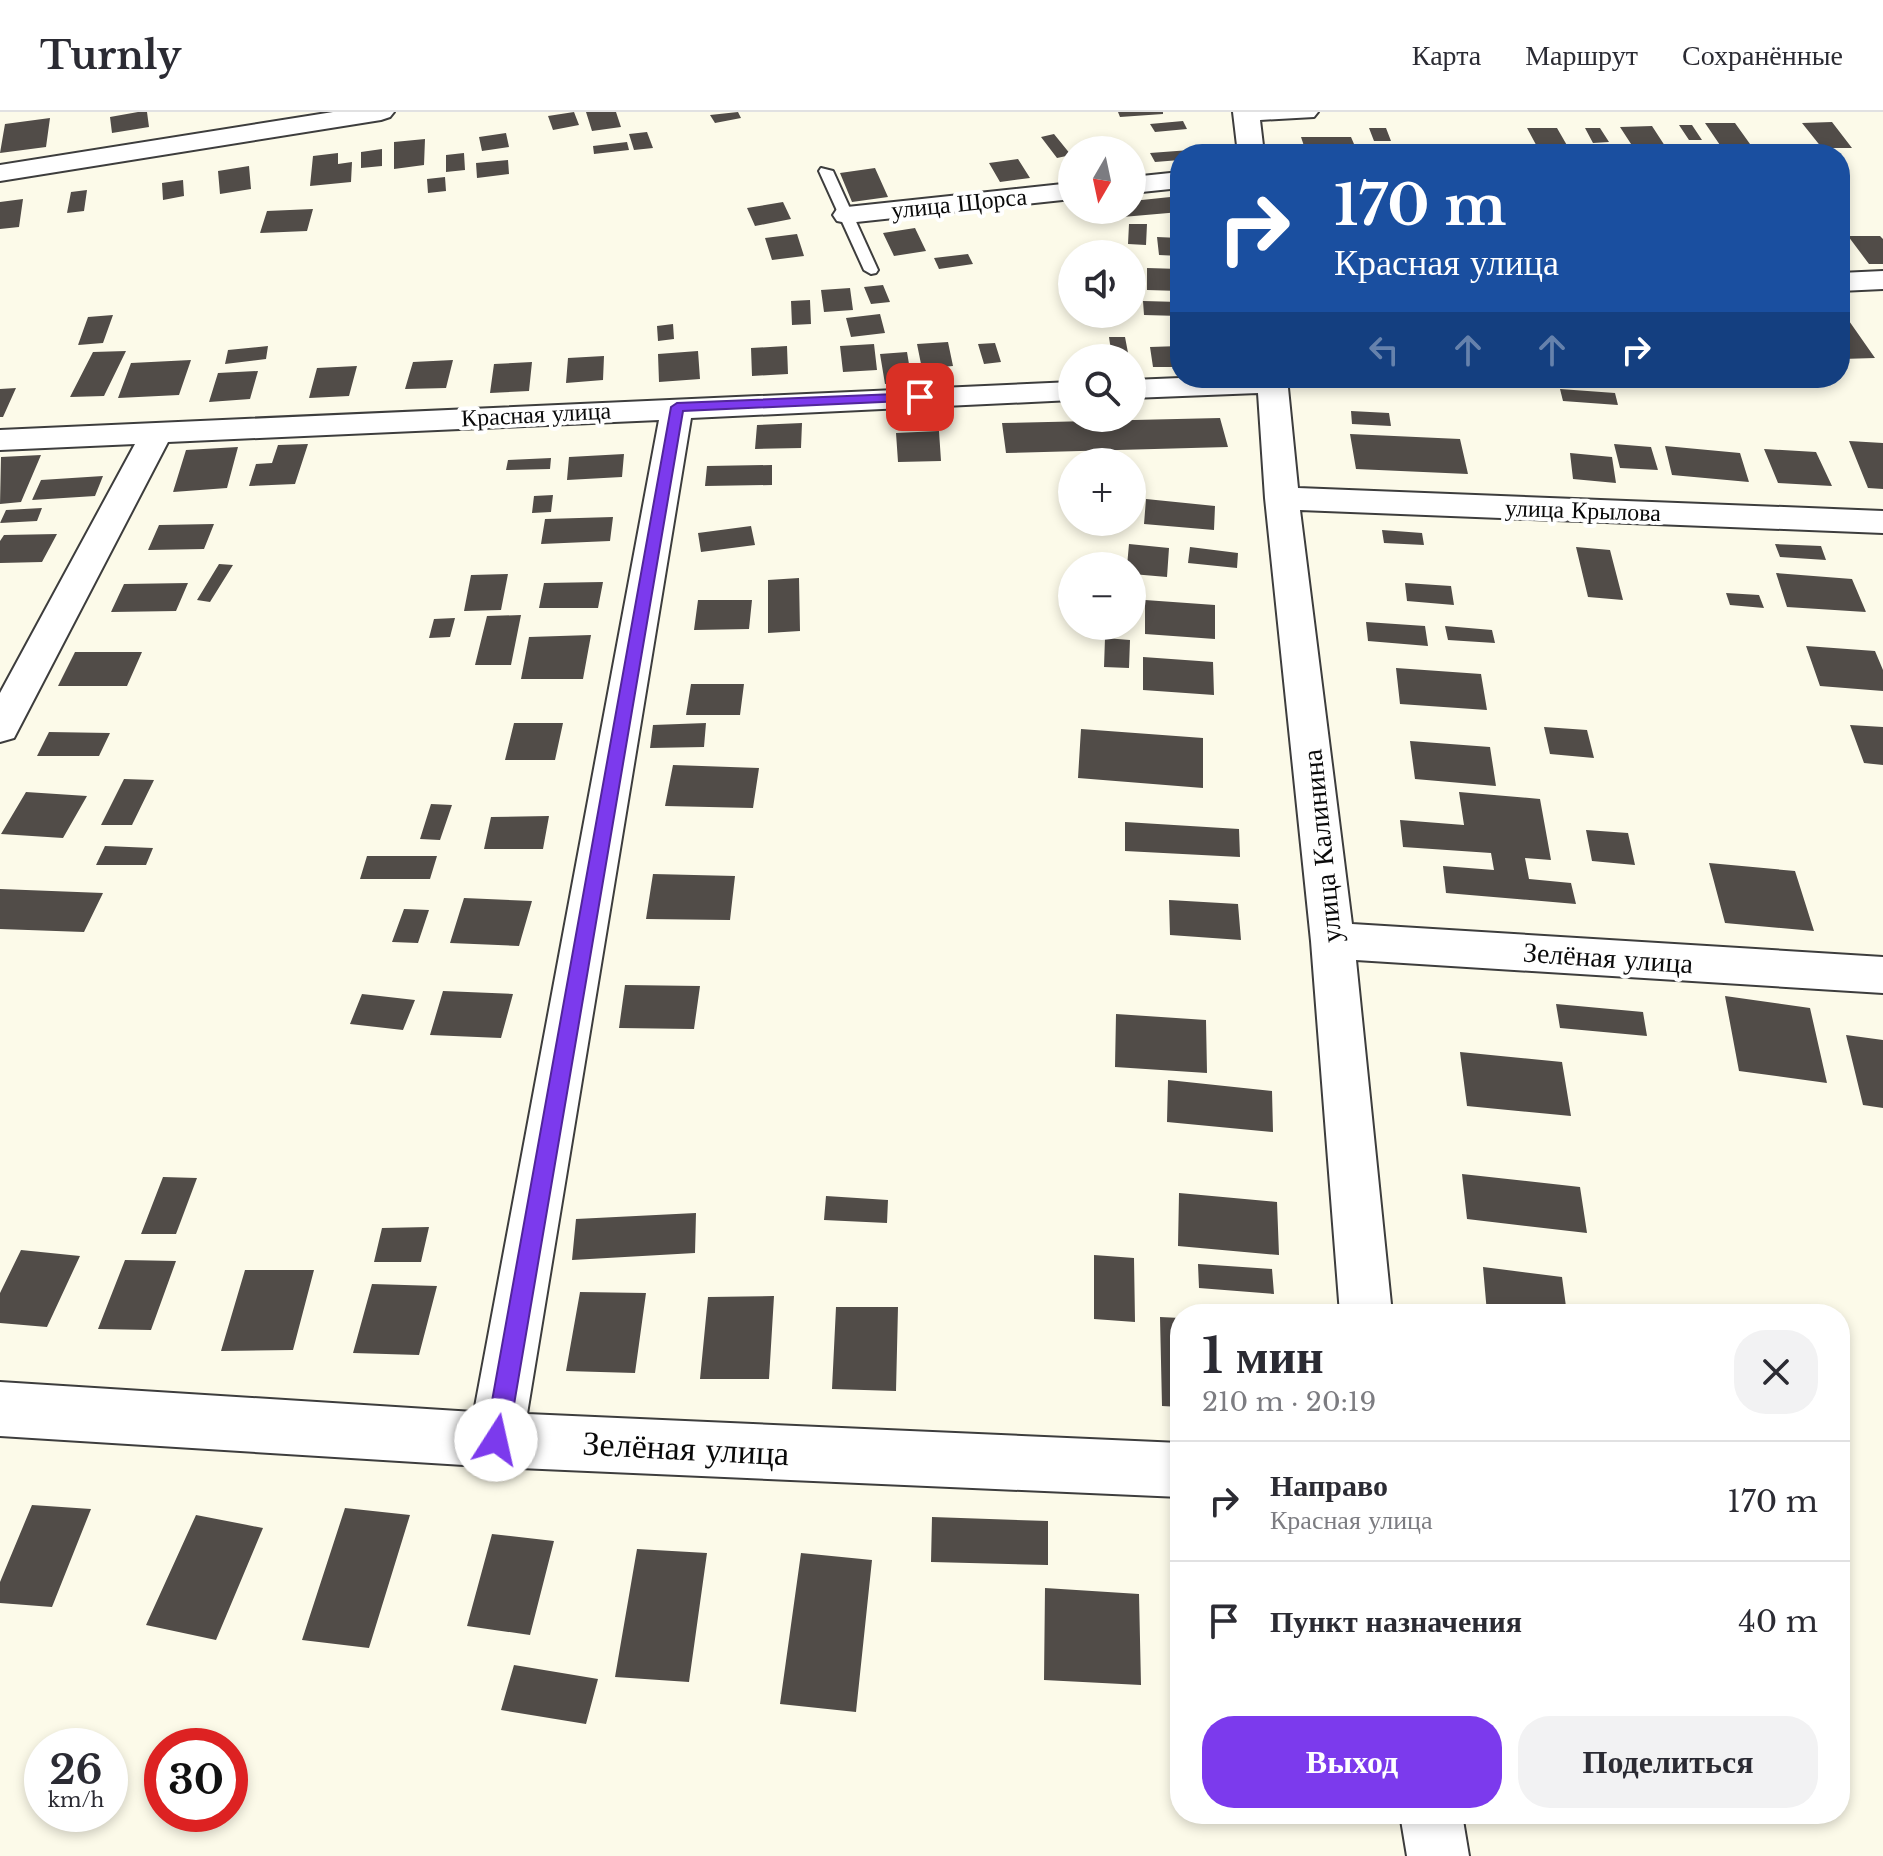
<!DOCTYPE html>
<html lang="ru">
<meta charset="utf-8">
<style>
:root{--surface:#fff;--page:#f2f2f3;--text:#2b2b33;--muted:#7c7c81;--line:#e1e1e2;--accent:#7c3aed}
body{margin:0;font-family:"Libre Baskerville",serif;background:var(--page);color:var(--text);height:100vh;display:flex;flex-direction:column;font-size:30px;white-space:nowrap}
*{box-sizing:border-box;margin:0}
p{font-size:26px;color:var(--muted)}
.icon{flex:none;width:44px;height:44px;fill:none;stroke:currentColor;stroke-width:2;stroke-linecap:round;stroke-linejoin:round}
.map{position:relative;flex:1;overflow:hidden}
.panel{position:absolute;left:1170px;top:1192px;width:680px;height:520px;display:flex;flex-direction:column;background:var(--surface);border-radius:32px;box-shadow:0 4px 12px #0003}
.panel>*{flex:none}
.hud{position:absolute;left:1170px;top:32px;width:680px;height:244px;border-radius:32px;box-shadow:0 4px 12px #0003;background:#1a4fa0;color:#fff;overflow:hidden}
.needle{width:52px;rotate:189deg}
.buttons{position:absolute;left:1058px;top:24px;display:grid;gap:16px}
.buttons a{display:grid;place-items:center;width:88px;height:88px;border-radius:50%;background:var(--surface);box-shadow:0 4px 12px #0003;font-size:40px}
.speed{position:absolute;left:24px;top:1616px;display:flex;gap:16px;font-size:40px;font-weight:700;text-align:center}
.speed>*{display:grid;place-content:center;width:104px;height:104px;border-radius:50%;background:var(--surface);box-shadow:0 4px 12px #0003;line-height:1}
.speed small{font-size:20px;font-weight:400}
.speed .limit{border:12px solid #d22;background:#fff;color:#111}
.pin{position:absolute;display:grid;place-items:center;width:68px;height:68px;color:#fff;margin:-34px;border-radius:16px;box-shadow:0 4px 12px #0006}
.me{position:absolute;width:88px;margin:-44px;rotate:10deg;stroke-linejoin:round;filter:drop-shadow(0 0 6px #0008)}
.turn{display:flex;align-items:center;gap:28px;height:168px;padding:0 32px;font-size:36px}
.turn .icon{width:104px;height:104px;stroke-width:2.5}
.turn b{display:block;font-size:56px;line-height:68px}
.lanes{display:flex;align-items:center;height:76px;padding:0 32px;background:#0003;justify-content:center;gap:40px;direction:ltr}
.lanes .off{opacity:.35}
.round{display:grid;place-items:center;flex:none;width:84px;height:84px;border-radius:32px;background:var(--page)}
.summary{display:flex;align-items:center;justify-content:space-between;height:136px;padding:0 32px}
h1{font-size:48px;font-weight:700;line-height:60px}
.cta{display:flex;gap:16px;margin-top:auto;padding:16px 32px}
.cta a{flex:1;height:92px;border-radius:32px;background:var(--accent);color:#fff;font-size:32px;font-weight:700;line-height:92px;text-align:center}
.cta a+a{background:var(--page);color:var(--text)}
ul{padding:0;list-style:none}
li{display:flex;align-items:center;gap:24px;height:120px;padding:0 32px;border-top:2px solid var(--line)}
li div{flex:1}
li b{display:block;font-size:30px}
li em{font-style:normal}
header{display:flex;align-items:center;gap:48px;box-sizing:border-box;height:112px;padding:0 40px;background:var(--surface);border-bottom:2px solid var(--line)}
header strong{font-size:38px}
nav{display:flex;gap:44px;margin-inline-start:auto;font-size:28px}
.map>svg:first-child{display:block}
.building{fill:#514c48}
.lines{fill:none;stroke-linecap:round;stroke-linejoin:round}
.service-casing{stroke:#3d3d3d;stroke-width:4}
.minor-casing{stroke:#3d3d3d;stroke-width:4}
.service{fill:#fff;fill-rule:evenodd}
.minor{fill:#fff;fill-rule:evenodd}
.route{fill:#7c3aed;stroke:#51269a;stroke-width:2}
.labels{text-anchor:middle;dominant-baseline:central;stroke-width:8;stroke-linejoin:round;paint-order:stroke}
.far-street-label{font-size:24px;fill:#0a0a0a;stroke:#fff}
.street-label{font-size:28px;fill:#0a0a0a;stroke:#fff}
.near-street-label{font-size:34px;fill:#0a0a0a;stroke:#fff}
</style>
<header>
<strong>Turnly</strong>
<nav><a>Карта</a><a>Маршрут</a><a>Сохранённые</a></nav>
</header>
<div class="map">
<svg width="1883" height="1744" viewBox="0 0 1883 1744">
<rect width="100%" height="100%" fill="#fcfae9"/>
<path class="building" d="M138 0H147L149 15 112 21 110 5Z
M574 0 579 13 553 18 548 4Z
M586 0H616L621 15 592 19Z
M738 0 741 6 715 11 710 3Z
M1118 0H1163V2L1120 5Z
M50 6 46 35 0 41 5 12Z
M1183 9 1187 17 1155 20 1150 12Z
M1832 10 1852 36H1822L1802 11Z
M1705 11H1735L1755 39H1724Z
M1679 13H1692L1702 28H1689Z
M1652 14 1665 34 1633 35 1620 15Z
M1369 16H1386L1391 29H1374Z
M1527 16H1557L1572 42H1541Z
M1585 16H1600L1609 30 1593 31Z
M647 20 653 36 634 38 629 22Z
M506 21 509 35 482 39 479 25Z
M1054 22 1071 43 1057 46 1041 25Z
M1301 25H1351L1357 39 1306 40Z
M425 27 424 53 394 57V30Z
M627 30 629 38 594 42 593 34Z
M382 37V54L361 56V40Z
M1190 38 1192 42H1180V48L1155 50 1150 41Z
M338 41V52L352 50 351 70 310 74 313 44Z
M464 41 465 58 446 60V43Z
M1018 47 1030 66 1000 70 989 51Z
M508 48 509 62 477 66 476 51Z
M249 54 251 77 220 82 218 59Z
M875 56 888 85 852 90 840 61Z
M445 65 446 79 428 81 427 67Z
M183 68 184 84 163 88 162 71Z
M87 78 84 99 67 101 71 80Z
M1180 84V100L1111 106 1107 98H1132V89Z
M23 87 19 115 0 117V90Z
M783 90 791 107 755 114 747 96Z
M313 97 307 119 260 121 267 99Z
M1129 112H1147L1146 133 1128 132Z
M915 116 926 139 894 144 883 121Z
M797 122 804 144 772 148 765 126Z
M1848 124H1880L1883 127V152H1869Z
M1157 125 1180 126V144L1159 143Z
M968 142 973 152 939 157 934 146Z
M1147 156 1180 157V179L1147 178Z
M883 173 890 190 871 192 864 175Z
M850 176 853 198 824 200 821 178Z
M810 188 811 212 792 213 791 189Z
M1143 189 1180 190V204L1144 203Z
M1840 196 1875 246 1842 247Z
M880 202 885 221 851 225 846 206Z
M113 203 103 231 78 233 88 205Z
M673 212 674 227 658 229 657 214Z
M1109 225H1125L1129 246H1112Z
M948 230 953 254 922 257 917 232Z
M995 231 1001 250 984 252 978 232Z
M874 232 877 258 843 260 840 234Z
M268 234 266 247 225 252 228 238Z
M787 234 788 262 752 264 751 236Z
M1180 234V255H1153L1150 235Z
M126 239 104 284 70 285 93 240Z
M698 239 700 267 659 270 658 242Z
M907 240 912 270 885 272 880 242Z
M604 244 603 268 566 271 568 246Z
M191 248 179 283 118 286 131 251Z
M453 248 446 276 405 277 413 250Z
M532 250 529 279 490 281 494 252Z
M357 254 349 284 309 286 317 256Z
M258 259 250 287 209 290 218 261Z
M16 276 3 305H0V277Z
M1560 277 1615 281 1618 293 1563 289Z
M1351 299 1389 301 1391 314 1352 312Z
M1220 306 1228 335 1006 341 1002 311Z
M802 311 801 336 755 337 757 313Z
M939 319 941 349 898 350 896 321Z
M1350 322 1460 327 1468 362 1356 357Z
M1849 329 1883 331V377L1868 376Z
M308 332 295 372 249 374 256 352 272 351 278 333Z
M1614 332 1651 335 1658 358 1620 356Z
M1665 334 1740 341 1749 370 1672 363Z
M238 335 227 376 173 380 186 338Z
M1764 337 1816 340 1832 374 1778 371Z
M1570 341 1612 345 1616 371 1573 367Z
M624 342 622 365 567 368 569 345Z
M41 343 21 390 0 392 1 345Z
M551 346 550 357 506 358 508 348Z
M772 353V373L705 374 707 354Z
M103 364 95 384 32 388 41 368Z
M553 383 551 400 532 401 534 384Z
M1146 387 1215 394 1214 418 1144 412Z
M42 396 37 409 0 411 6 398Z
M613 405 610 429 541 432 545 407Z
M214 412 204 437 148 438 159 413Z
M751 414 755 433 701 440 698 421Z
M1382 418 1422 421 1424 433 1384 431Z
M57 422 42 450 0 451V429L4 423Z
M1129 432 1169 436 1167 465 1132 462V454H1127Z
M1775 432 1821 434 1826 448 1780 445Z
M1190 435 1238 441 1237 456 1188 451Z
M1576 435 1610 438 1623 488 1588 485Z
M219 452 233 453 210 490 197 488Z
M1776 461 1852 467 1866 500 1787 495Z
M508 462 501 498 464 499 471 463Z
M799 466 800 519 768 521V468Z
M603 470 598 496H539L544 471Z
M188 471 176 499 111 500 124 472Z
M1405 471 1451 474 1454 493 1407 489Z
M1726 481 1759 483 1764 496 1730 493Z
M698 488H752L749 517 694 518Z
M1145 488 1215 493V527L1145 522Z
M521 503 511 553H475L487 504Z
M455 506 450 525 429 526 434 507Z
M1366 510 1425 514 1428 534 1368 529Z
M1445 514 1492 518 1495 531 1448 528Z
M591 523 583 567H521L529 525Z
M1105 526 1130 528 1129 556 1104 555Z
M1806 534 1875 539 1883 558V579L1820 574Z
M75 540H142L127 574H58Z
M1143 545 1213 550 1214 583 1143 578Z
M1396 556 1481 562 1487 598 1400 592Z
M691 572H744L740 603H686Z
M514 611H563L555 648H505Z
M706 611 704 635 650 636 653 613Z
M1850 613 1883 615V653L1864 651Z
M1544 615 1587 618 1594 646 1550 642Z
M1081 617 1203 626V676L1078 666Z
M49 620 110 621 99 644H37Z
M1410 629 1490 635 1496 674 1415 667Z
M673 653 759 656 753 696 665 694Z
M124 667 154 668 132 713H101Z
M26 680 87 684 63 726 1 722Z
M1459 680 1540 687 1551 748 1525 746 1529 767 1571 771 1576 792 1446 781 1443 754 1494 758 1491 741 1403 735 1400 708 1464 713Z
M431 692 452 693 440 728 420 727Z
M549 704 543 737H484L491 705Z
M1125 710 1239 717 1240 745 1125 739Z
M1586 718 1628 721 1635 753 1592 749Z
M105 734 153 736 146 753H96Z
M367 744H437L430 767H360Z
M1709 751 1795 759 1814 819 1725 811Z
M653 762 735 764 730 808 646 807Z
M0 777 103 781 84 820 0 817Z
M464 786 532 789 519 834 450 831Z
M1169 788 1238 792 1241 828 1170 823Z
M404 797 429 798 418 831 392 830Z
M625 873 700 874 694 917 619 916Z
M443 879 513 882 501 926 430 923Z
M362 882 415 888 403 918 350 912Z
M1725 884 1810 896 1827 971 1739 959Z
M1556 892 1643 900 1647 924 1560 916Z
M1116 902 1206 908 1207 961 1115 955Z
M1846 923 1883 928V996L1863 993Z
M1460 940 1562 950 1571 1004 1467 994Z
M1168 968 1272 979 1273 1020 1167 1010Z
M1462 1062 1580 1075 1587 1121 1467 1107Z
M163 1065 197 1066 176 1122H141Z
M1179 1081 1277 1090 1279 1143 1178 1134Z
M826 1084 888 1088 887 1111 824 1108Z
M696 1101 695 1141 572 1148 576 1107Z
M429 1115 421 1150H374L382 1116Z
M21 1138 80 1144 47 1215 0 1211V1181Z
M1094 1143 1134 1146 1135 1210 1094 1207Z
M125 1148 176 1149 151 1218 98 1217Z
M1198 1152 1272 1157 1274 1182 1199 1176Z
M1483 1155 1562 1165 1567 1202 1487 1201Z
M245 1158H314L293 1238 221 1239Z
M372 1172 437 1174 419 1243 353 1241Z
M580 1180 646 1181 635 1261 566 1259Z
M774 1184 769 1267H700L708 1185Z
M836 1195H898L896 1279 832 1277Z
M1160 1205 1180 1206V1295L1162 1294Z
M32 1393 91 1397 52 1495 0 1491V1470Z
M345 1396 410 1403 369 1536 302 1528Z
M196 1403 263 1416 216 1528 146 1513Z
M932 1405 1048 1409V1453L931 1450Z
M492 1422 554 1429 530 1523 467 1514Z
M637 1437 707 1441 689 1570 615 1565Z
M801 1441 872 1448 856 1600 780 1592Z
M1045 1476 1139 1482 1141 1573 1044 1568Z
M514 1553 598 1567 586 1612 501 1598Z"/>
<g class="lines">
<g class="service-casing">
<path id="service" d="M821 56 833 59 878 158 876 161 871 162 864 158 819 59Z"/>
</g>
<g class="minor-casing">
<path id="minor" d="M333 0H394L390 5 381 8 0 69V53Z
M1233 0H1318L1314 5 1260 8 1264 42H1238Z
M1180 60V76L1132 81V65Z
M1072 71V87L847 111 837 109 833 103 837 97 847 95Z
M1883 159V177L1840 179V161Z
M1180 266H1287L1298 376 1883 399V421L1300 398 1352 812 1883 845V881L1356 848 1392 1202H1340L1311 829 1265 386 1258 281 1132 286V268Z
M1072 270V288L691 306 527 1302 1180 1331V1385L496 1355 0 1324V1270L474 1300 659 308 168 330 14 626 0 630V581L135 332 0 338V318Z
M1400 1702H1462L1469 1744H1407Z"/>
</g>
<use href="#service" class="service"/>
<use href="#minor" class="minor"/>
</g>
<path class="route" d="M920 281 925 283V288L683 299 508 1328 504 1335 496 1339 489 1335 485 1328 671 295 677 291Z"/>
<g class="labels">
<g class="far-street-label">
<text transform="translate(959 91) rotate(-6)">улица Щорса</text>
<text transform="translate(536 302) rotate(-3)">Красная улица</text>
<text transform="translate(1583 398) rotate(2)">улица Крылова</text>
</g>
<g class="street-label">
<text transform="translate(1322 734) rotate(-96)">улица Калинина</text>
<text transform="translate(1608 846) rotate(4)">Зелёная улица</text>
</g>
<g class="near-street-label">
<text transform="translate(686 1336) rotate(3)">Зелёная улица</text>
</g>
</g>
</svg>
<div class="buttons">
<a><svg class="needle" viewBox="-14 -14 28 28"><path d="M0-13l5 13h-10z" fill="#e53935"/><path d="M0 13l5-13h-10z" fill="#7c7c81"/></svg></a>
<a><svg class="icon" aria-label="sound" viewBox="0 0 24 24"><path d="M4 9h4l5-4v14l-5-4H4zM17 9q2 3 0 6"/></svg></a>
<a><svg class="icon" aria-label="search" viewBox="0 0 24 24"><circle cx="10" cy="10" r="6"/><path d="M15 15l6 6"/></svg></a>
<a>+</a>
<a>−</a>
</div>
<div class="speed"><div>26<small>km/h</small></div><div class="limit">30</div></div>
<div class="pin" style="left:920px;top:285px;background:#d93025"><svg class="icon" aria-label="arrive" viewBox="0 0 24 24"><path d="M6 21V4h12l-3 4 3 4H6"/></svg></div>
<svg class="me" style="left:496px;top:1328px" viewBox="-20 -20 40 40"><circle r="19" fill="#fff"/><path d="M0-13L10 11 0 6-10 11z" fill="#7c3aed"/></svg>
<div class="hud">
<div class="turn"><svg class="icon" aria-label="right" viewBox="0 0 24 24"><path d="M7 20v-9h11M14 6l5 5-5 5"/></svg><div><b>170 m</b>Красная улица</div></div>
<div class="lanes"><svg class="icon off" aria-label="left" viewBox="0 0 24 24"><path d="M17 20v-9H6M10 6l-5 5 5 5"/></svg><svg class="icon off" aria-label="ahead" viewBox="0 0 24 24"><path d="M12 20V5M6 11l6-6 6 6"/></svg><svg class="icon off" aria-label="ahead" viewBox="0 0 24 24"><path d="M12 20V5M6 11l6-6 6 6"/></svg><svg class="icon" aria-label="right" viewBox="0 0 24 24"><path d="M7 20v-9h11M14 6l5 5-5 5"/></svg></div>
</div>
<section class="panel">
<div class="summary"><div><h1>1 мин</h1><p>210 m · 20:19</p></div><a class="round"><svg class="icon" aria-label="close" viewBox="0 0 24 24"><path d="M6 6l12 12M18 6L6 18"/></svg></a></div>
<ul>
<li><svg class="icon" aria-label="right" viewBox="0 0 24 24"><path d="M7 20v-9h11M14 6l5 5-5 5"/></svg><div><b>Направо</b><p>Красная улица</p></div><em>170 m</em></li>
<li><svg class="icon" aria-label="arrive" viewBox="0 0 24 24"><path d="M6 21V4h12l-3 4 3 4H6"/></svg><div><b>Пункт назначения</b></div><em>40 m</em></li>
</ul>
<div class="cta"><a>Выход</a><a>Поделиться</a></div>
</section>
</div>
